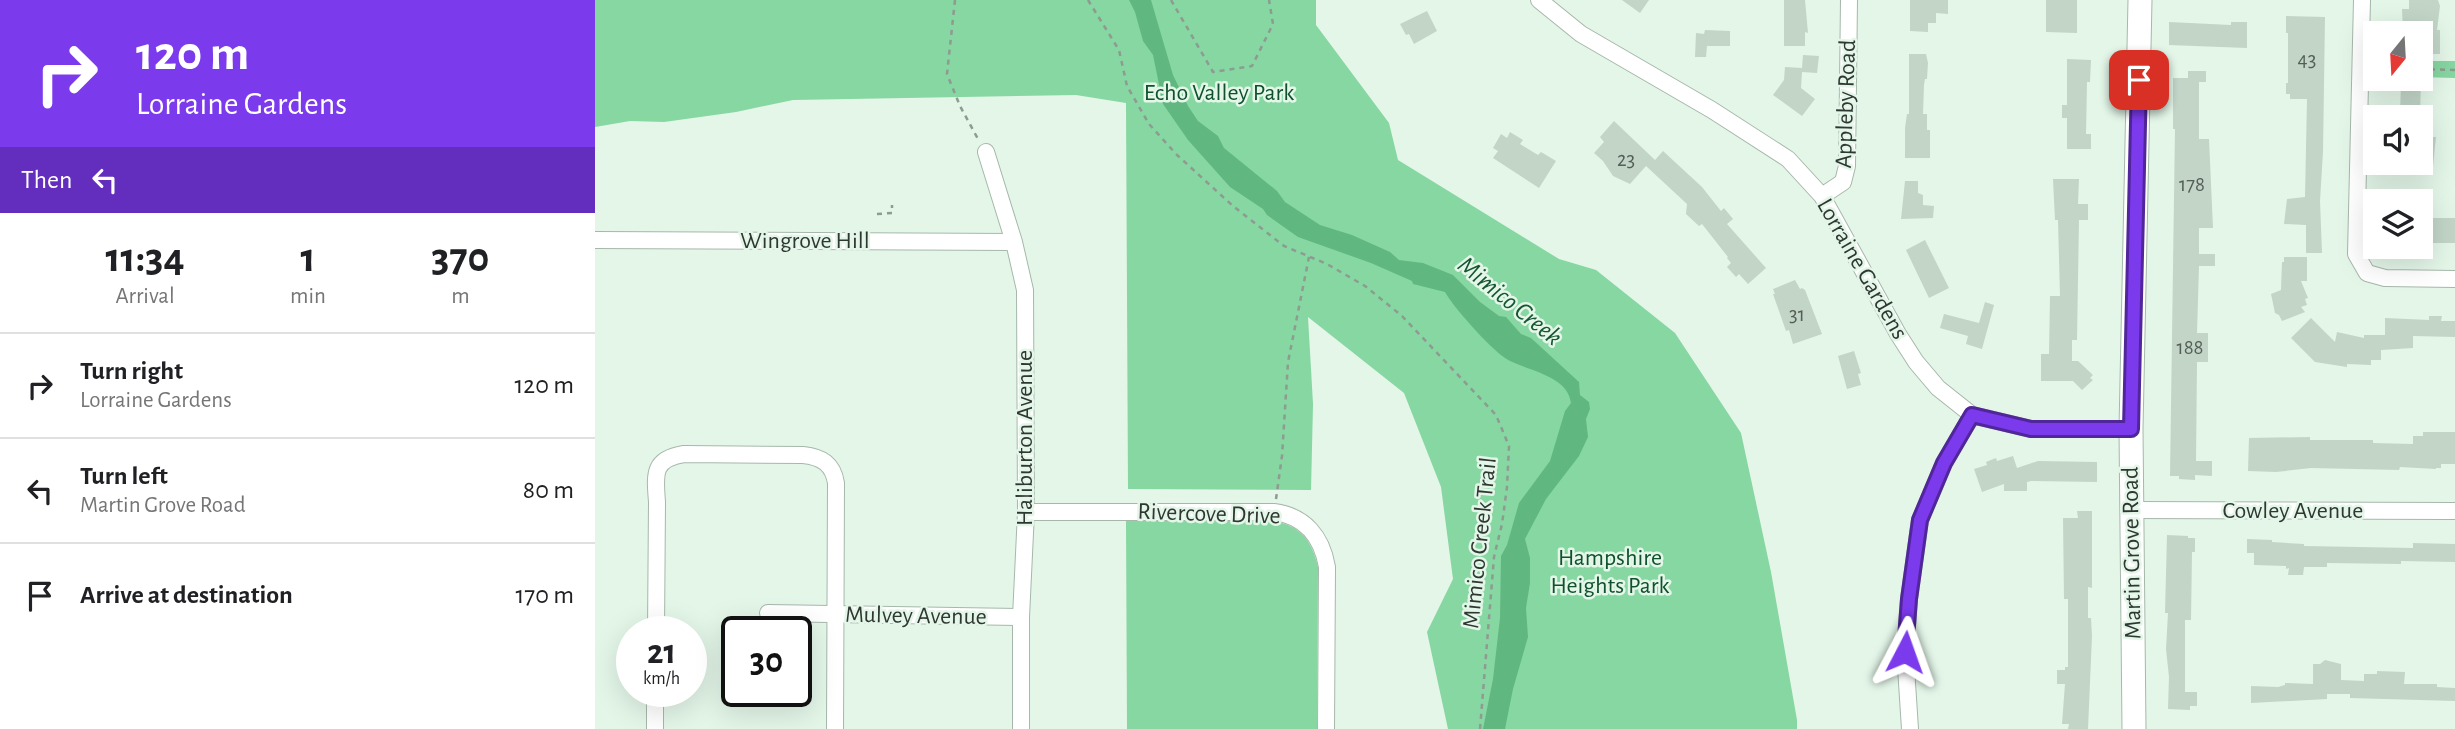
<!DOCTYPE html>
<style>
:root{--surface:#fff;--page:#f2f2f2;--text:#202124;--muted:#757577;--line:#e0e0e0}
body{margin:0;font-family:"Alegreya Sans",sans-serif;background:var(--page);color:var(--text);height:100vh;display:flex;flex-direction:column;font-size:26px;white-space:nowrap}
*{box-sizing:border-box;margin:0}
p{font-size:23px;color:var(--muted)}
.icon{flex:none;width:38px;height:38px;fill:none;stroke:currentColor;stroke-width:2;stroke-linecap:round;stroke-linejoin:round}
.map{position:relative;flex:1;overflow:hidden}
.panel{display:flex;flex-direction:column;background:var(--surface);width:595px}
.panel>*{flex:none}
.hud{background:#7c3aed;color:#fff;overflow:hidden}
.needle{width:46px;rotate:198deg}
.buttons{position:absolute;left:1768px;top:21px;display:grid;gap:14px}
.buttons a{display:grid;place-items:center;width:70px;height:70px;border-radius:0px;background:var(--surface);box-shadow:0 7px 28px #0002;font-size:35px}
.speed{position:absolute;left:21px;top:616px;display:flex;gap:14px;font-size:35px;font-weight:700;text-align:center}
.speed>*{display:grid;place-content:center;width:91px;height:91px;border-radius:50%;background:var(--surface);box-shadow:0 7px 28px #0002;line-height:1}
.speed small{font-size:18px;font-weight:400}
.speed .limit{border:4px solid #111;border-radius:10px;background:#fff;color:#111}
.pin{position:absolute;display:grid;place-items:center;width:60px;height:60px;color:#fff;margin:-30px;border-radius:14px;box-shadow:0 4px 10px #0006}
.me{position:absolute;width:77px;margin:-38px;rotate:4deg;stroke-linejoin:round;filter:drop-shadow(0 0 5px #0008)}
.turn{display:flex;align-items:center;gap:24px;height:147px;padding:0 21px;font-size:32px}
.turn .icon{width:91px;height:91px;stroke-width:2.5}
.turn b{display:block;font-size:49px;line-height:60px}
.then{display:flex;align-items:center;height:66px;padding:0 21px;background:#0003;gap:14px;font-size:26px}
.eta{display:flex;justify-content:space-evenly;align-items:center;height:119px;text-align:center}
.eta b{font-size:42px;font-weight:700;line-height:49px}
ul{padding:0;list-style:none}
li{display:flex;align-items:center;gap:21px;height:105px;padding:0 21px;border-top:2px solid var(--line)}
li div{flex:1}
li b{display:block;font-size:26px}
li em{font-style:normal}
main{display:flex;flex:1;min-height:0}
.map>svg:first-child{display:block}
.green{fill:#86d7a1}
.water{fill:#61b780}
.building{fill:#c2d5c7}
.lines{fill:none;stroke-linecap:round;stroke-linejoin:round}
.street-casing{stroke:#a6b8ab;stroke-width:18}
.secondary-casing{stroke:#a6b8ab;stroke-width:25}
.path{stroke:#8d9b91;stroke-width:2.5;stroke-dasharray:5 5;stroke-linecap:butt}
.street{stroke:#fff;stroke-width:16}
.secondary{stroke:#fff;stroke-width:23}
.route-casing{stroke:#51269a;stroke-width:18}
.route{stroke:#7c3aed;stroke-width:12}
.labels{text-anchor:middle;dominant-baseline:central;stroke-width:5;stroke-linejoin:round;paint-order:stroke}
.number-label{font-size:21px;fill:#545e57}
.park-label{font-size:24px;fill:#0f512d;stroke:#e3f6e8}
.street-label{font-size:24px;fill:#2f3732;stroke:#e3f6e8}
.water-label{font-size:26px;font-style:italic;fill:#165632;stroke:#e3f6e8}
</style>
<main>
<section class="panel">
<div class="hud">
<div class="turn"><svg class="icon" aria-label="right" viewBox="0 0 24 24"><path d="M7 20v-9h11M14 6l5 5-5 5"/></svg><div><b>120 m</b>Lorraine Gardens</div></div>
<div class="then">Then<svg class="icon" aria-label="left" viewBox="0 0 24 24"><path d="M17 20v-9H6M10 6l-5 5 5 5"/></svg></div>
</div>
<div class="eta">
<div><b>11:34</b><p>Arrival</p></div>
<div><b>1</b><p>min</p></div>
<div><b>370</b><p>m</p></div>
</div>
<ul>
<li><svg class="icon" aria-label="right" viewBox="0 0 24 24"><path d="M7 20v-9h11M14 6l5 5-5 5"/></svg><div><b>Turn right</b><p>Lorraine Gardens</p></div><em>120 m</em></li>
<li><svg class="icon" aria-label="left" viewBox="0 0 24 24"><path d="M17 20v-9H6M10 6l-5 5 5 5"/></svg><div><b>Turn left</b><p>Martin Grove Road</p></div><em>80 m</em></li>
<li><svg class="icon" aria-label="arrive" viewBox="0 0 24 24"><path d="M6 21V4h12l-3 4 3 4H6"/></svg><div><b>Arrive at destination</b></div><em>170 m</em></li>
</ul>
</section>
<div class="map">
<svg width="1860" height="729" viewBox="0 0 1860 729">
<rect width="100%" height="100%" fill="#e3f6e8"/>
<path class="green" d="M0 0H721V25L794 123 803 160 964 259 1001 270 1080 333 1146 433 1176 572 1202 720V729H853L832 632 858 579 846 487 809 393 713 317 718 404 716 490 533 489 531 103 481 95 198 100 141 112 69 122 35 121 0 127Z
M1825 61H1860V78L1825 77Z
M531 521H676C704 524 717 540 723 567L722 729H532Z"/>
<path class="water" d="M534 0H556L578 75 593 106 603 121 623 136 629 148 682 191 690 202 725 225 757 235 795 252 804 260 828 263 858 275 885 302 904 316 911 317 926 334 936 338 984 382 985 395 994 402 995 409 991 419 993 437 984 456 951 499 930 539 935 558V583L931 608 933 637 918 689 910 729H888L898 679 905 618 906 556 912 545 924 503 955 461 970 411 976 403C972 374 930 371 910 358 895 348 859 308 850 292L818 284 817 281 776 263 703 237 672 215 668 209 635 187 593 140 568 104 558 55 548 41 540 12Z"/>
<path class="building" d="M1027 0H1054L1045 13Z
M1189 0H1210L1213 33 1210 32V46H1189Z
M1315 0H1353V14L1341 13V23H1333V32L1315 31Z
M1451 0H1482V33L1451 32Z
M1814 0H1843L1845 6 1842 30H1845V54H1825V33H1808L1807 9H1814Z
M832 11 842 31 819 44 814 34 811 35 805 24Z
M1691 16 1730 17 1728 152 1725 201 1727 253H1711V225L1689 224 1692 199 1710 197 1712 99H1695V94H1691V83H1693V33H1691Z
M1574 22 1636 25V22H1652V48L1574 45Z
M1110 30 1135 31V46H1112L1111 57H1100L1101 33 1109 34Z
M1314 54H1331L1333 63 1332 79H1330L1329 85 1328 114H1332V130H1335V158H1310V128L1312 114H1314Z
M1208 55 1224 56 1222 73 1207 72 1206 88 1220 99 1207 116 1178 95 1189 80 1190 67 1207 68Z
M1472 59 1496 60 1495 82H1492L1491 134H1496V149H1472V118H1467V105H1472Z
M1593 71H1611V82H1604V139H1614L1618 228H1604V254H1620V266H1604L1602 333H1613V362H1602L1601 461H1617V476L1600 475V480L1584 479V476H1575L1580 129H1578V78H1593Z
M1806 79H1826L1825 117H1805Z
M1019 121 1060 160 1068 151 1107 187 1126 211 1129 208 1138 219 1132 224 1171 268 1153 284 1144 274 1141 277 1132 267 1136 263 1132 258 1133 257 1107 224 1104 226 1091 214 1092 204 1051 166 1035 184 1018 176 1008 161 999 153 1009 142 1005 137Z
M915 132 928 140 925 144 943 155 946 152 961 161 944 188 898 158 903 151 898 148 906 134 912 138Z
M1825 137H1841L1838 166H1825Z
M1458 179H1484L1483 204H1493V220H1484L1482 340H1477V361H1483L1498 375 1495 378 1498 380 1487 390 1478 381H1446V354H1454L1455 296H1465L1463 220H1460Z
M1310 181H1323V193L1328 195V205L1339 206 1338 218 1306 219Z
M1825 218H1860V243H1825Z
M1330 240 1354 288 1334 298 1311 250Z
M1689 257H1712V281H1706L1713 298 1710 299 1712 305 1706 307 1710 312 1687 321 1684 315 1680 313 1676 294 1686 290 1687 262H1689Z
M1200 280 1205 289 1207 288 1210 290 1227 334 1198 344 1194 330 1191 331 1178 294H1180L1178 289Z
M1390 302 1399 305 1387 349 1371 344 1373 336 1345 328 1349 314 1384 323Z
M1834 316H1847L1846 321H1860V337L1818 336V348L1786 350V360H1776V365L1752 364V367L1720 362 1696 338 1716 318 1740 342 1742 332 1769 338V335H1790V318L1834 320Z
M1259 351 1266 373 1263 374 1266 385 1252 389 1243 356Z
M1828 432H1860V464H1846V468H1841V469L1805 467 1804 470 1716 468 1681 472 1653 471 1654 438 1715 437V440H1778V443L1818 444V436H1828Z
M1418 456 1422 468 1443 461 1502 462V482L1436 481 1432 482V491H1409V484L1387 492 1379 469 1392 465 1391 462 1401 458 1402 461Z
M1482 511H1497V588L1493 587V618H1496L1497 636 1493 729H1473L1474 724H1467L1470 684H1462V670H1470V667H1473V599H1469L1468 518H1483Z
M1572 535 1593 536V538H1600V552H1597L1596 620H1590V692H1602V706H1595V710L1573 709 1574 677 1571 649 1573 613H1570Z
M1652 539 1677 540V542L1709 544V546L1818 548V543L1860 544V562L1806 561V564L1732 563V567H1709L1708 575H1693L1694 568 1691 569V566L1659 565V553H1652Z
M1730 660 1746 664V680L1769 681V674H1782V671L1810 672 1809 684H1842V687L1860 688V701L1755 698V694H1732V699L1656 703V686L1683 687 1690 685V683L1718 684V664H1725Z"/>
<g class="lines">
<g class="street-casing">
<path id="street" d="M944 0 986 34 1117 110 1193 159 1227 196 1303 334 1321 362 1343 388 1377 415 1436 429H1536
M1767 0 1761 254 1772 273 1790 278 1860 279
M391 152 419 242 430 290 431 512 426 617V729
M1227 196 1248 182 1252 166 1254 0
M0 240 419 242
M1537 510 1860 511
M431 512H679C710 516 727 537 732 567L731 729
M173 613 426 617
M61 632 62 502C60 475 57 459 89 454L208 455C227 457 238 464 241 483L240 729
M60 729V691
M1315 729 1310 652 1314 599 1325 520 1349 463 1377 415"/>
</g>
<g class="secondary-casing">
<path id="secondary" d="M1539 729 1536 429 1545 0"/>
</g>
<path class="path" d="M360 0 352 74 365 106 383 139
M493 0 524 50 532 86 554 124 582 155 638 206 689 246 732 264 770 286 807 316 901 415 914 446 912 487 907 524 899 557 885 729
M576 0 618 72 657 66 678 24 674 0
M1825 69 1860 70
M282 214 297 213V205
M681 499 687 456 693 362 714 257"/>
<use href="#street" class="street"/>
<use href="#secondary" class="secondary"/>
</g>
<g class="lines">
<g class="route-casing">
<path id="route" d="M1310 652 1314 599 1325 520 1349 463 1377 415 1436 429H1536L1544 80"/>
</g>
<use href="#route" class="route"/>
</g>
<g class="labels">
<g class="number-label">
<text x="1712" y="59">43</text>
<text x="1031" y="159">23</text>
<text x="1597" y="184">178</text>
<text x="1202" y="314">31</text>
<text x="1595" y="347">188</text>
</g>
<g class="park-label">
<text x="624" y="93">Echo Valley Park</text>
<text x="1015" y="558">Hampshire<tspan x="1015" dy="28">Heights Park</tspan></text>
</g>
<g class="street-label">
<text transform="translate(1251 104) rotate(-88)">Appleby Road</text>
<text x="210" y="241">Wingrove Hill</text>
<text transform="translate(1267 269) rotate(60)">Lorraine Gardens</text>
<text transform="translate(430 438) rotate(-90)">Haliburton Avenue</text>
<text x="1698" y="511">Cowley Avenue</text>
<text transform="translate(614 514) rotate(2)">Rivercove Drive</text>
<text transform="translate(885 543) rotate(-84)">Mimico Creek Trail</text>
<text transform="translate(1537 553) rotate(-91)">Martin Grove Road</text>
<text transform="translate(321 616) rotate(1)">Mulvey Avenue</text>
</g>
<g class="water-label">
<text transform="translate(915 301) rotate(39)">Mimico Creek</text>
</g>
</g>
</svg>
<div class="buttons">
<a><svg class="needle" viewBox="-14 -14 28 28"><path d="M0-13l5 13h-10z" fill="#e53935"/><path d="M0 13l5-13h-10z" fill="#757577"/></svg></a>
<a><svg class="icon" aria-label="sound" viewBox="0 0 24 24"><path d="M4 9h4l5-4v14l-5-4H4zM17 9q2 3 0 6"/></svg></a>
<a><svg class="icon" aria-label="layers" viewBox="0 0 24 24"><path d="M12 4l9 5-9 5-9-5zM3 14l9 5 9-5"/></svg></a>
</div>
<div class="speed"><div>21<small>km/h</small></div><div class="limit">30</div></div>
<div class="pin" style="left:1544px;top:80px;background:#d93025"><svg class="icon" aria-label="arrive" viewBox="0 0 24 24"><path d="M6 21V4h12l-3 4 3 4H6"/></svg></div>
<svg class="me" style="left:1310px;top:652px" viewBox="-20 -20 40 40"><path d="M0-17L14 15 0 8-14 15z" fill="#7c3aed" stroke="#fff" stroke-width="4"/></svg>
</div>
</main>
